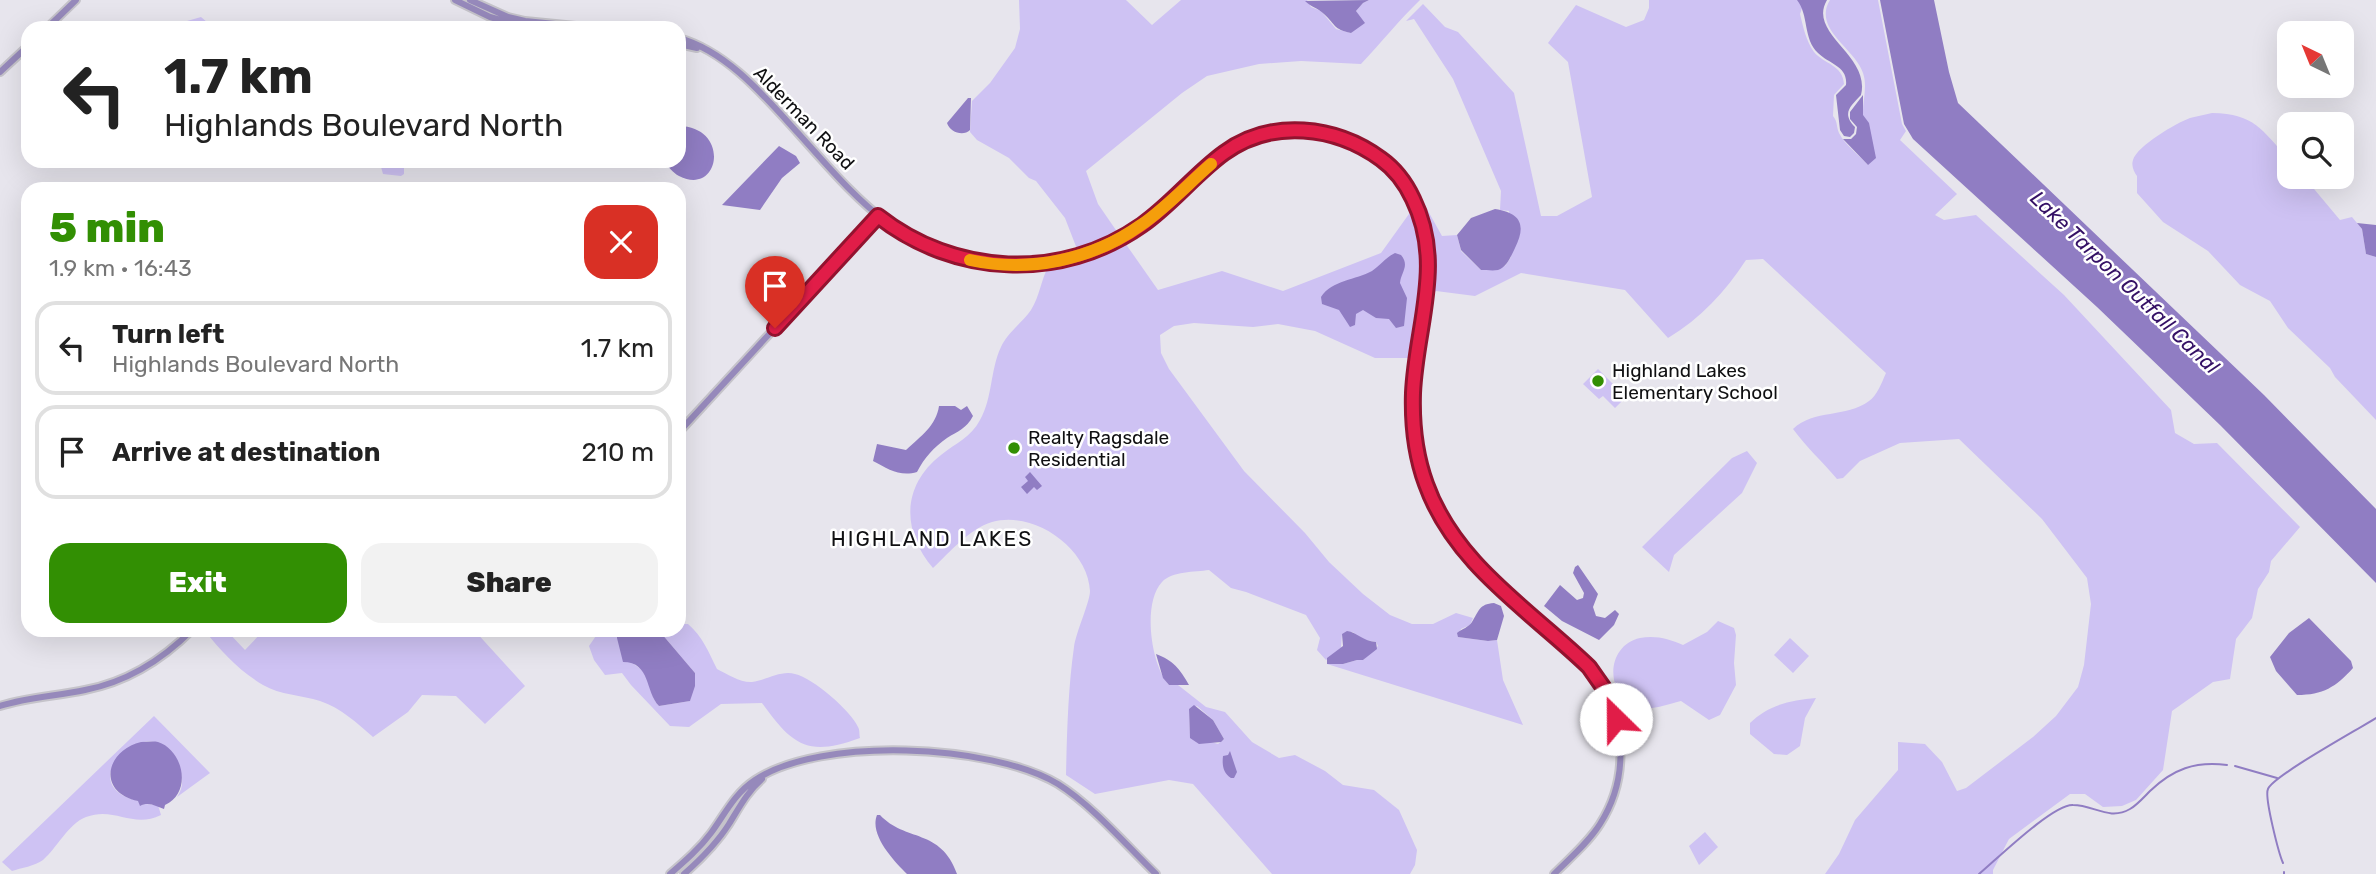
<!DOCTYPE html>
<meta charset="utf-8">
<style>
:root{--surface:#fff;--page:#f2f2f2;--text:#222;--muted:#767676;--line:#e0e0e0;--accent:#328f03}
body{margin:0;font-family:Rubik,sans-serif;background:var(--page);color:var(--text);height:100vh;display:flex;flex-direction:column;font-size:26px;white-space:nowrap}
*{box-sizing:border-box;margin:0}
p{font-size:23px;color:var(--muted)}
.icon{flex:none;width:38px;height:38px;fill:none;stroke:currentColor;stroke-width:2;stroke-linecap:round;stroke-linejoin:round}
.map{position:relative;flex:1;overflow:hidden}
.details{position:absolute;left:21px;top:182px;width:665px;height:455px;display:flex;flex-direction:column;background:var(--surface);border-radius:21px;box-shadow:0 7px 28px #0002}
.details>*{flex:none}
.banner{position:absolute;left:21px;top:21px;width:665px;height:147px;border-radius:21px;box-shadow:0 7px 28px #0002;background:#fff;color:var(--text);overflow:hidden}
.needle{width:46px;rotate:317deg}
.buttons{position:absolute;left:2277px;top:21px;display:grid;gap:14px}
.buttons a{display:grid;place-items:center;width:77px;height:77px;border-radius:14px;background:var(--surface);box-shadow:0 7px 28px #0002;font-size:35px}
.pin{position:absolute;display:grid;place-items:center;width:60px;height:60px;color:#fff;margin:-72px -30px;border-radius:50% 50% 50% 0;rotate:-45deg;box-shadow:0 0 7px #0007}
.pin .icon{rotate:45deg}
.me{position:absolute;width:77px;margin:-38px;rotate:337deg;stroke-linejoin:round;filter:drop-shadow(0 0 5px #0008)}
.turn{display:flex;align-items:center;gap:24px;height:147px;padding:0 28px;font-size:32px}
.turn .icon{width:91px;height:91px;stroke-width:2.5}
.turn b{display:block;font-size:49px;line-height:60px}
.round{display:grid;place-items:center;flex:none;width:74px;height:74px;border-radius:21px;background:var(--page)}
.headline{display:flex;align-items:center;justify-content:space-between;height:119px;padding:0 28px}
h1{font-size:42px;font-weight:800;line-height:52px;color:var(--accent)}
.action{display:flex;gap:14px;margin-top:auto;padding:14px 28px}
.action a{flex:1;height:80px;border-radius:21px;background:var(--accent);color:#fff;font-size:28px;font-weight:800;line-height:80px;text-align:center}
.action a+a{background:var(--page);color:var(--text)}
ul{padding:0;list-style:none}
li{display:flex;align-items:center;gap:21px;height:94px;margin:0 14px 10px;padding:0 14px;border:4px solid var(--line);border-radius:21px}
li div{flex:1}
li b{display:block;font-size:26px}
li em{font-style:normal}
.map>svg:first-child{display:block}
.green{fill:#cec2f3;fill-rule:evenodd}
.water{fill:#907dc3}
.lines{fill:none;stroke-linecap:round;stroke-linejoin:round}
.stream{stroke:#907dc3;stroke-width:2}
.tertiary-casing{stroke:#c5c3ca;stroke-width:10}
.tertiary{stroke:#9689bb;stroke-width:6}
.route-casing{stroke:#92132f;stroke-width:18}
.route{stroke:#e11d48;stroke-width:12}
.slow{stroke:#f59e0b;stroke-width:12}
.poi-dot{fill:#328f03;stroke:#fff;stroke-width:2.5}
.labels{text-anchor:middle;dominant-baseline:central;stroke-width:5;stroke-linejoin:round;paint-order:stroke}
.street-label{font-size:19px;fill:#101012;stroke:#fff}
.poi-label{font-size:19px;fill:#101012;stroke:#fff;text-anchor:start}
.water-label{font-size:21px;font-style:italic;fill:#341065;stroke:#fff}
.neighbourhood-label{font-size:21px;letter-spacing:2px;fill:#101012;stroke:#fff}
</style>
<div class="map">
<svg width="2376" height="874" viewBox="0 0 2376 874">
<rect width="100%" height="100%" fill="#e7e5ed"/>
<path class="green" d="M1019 0H1126L1152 25 1181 0H1307L1311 7 1321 11 1336 29 1351 33 1360 18 1356 11 1363 3 1369 0H1420C1399 20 1381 43 1361 64L1301 61 1259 64 1207 76 1182 93 1086 171 1098 204 1120 236 1090 249 1057 258 1077 249 1065 218 1036 181 1029 178 1009 158 977 140 970 132 972 101 990 83 1015 48 1020 29Z
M1649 0H1801L1807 6 1802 8 1800 14C1803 26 1806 41 1814 52 1824 64 1843 65 1844 84L1834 95 1833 116C1838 122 1836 126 1839 133 1845 145 1859 155 1868 165 1867 149 1864 133 1863 116 1862 102 1868 87 1863 73 1856 49 1812 29 1830 0H1878L1902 124 1906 131 1900 140 1957 194 1935 215 1944 220 1976 215 2064 295 2171 410 2175 433 2194 444 2217 443 2300 527 2271 561 2269 572 2258 589 2252 618 2236 639 2230 679 2213 682 2172 711 2163 770 2136 800 2122 806 2103 807 2085 794H2070L2009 839 1993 870V874H1825L1839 854 1855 820 1898 770V742L1925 744 1942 762 1957 791 1966 788 2033 737 2056 716 2078 687 2084 665 2091 604 2087 578 2042 519 1959 439 1900 443 1860 461 1843 478 1837 479C1822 461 1807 448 1793 429 1814 409 1846 418 1869 401 1877 396 1882 382 1886 373L1763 259 1746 260C1725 292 1701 318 1668 338L1625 290 1521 273 1475 296 1436 291 1434 293 1428 327 1430 329 1423 358H1419L1431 274 1419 205 1423 202 1442 236 1457 235 1461 251 1481 270 1505 266 1511 257 1509 211 1500 210 1501 191 1453 79 1414 19 1406 21 1423 4 1445 27 1458 32 1514 93 1541 216H1557L1592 197 1568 62 1548 43 1576 5 1626 27 1644 20 1649 8Z
M201 17 214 28H178L187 21Z
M2212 113C2256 114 2261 130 2289 159V177H2304L2340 220 2352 217 2362 229 2366 254 2376 257V420L2335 377 2330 368 2288 328 2270 301 2240 285 2208 251 2163 222 2137 193V176C2134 172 2131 166 2133 160 2137 146 2176 123 2190 118 2197 116 2205 115 2212 113Z
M381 161H404V174L401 176 383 174 381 167Z
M1414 207C1420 223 1426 238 1427 255 1428 289 1419 325 1414 358H1375L1315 331 1278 324 1253 327 1194 323 1174 326 1160 335 1161 353 1169 369 1244 471 1305 533 1329 562 1363 594 1390 615 1412 624H1433L1456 613 1473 618 1470 625 1461 629 1458 637 1488 641 1497 640 1503 680 1523 725 1327 664H1343L1357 660H1363L1378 646 1376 642 1361 639 1353 632 1342 634 1341 648 1326 660 1317 650 1320 638 1306 615 1246 592 1231 588 1209 570C1195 572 1172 571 1162 582 1142 603 1151 666 1169 685H1178L1206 707 1225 712 1252 742 1279 758 1295 755 1325 771 1343 785 1374 790 1399 810 1417 850 1415 865 1410 874H1272L1193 784 1169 780 1095 794 1066 775C1067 733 1068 689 1074 647 1076 632 1090 602 1090 591 1088 548 1034 510 992 522 969 529 950 552 933 568 902 532 901 486 941 455 956 443 971 437 980 420 993 397 990 370 1001 347 1007 333 1022 323 1031 310 1040 296 1041 279 1049 265L1092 254 1123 240 1158 290 1222 271 1283 291 1381 253ZM1197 706 1213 720 1224 739 1218 744 1190 736 1189 709Z
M1598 369 1626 397 1615 408 1603 396 1599 399 1583 384Z
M1747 451 1757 463 1742 493 1674 555 1669 572 1642 547 1732 458Z
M1718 621 1734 628 1736 635 1734 663 1736 685 1720 715 1709 720 1681 701C1669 704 1650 711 1637 708 1633 707 1627 702 1624 699 1605 679 1612 644 1640 638 1656 635 1669 639 1683 645L1707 632Z
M680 624H688C703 637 708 651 717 669 727 674 741 683 752 682 767 680 781 670 795 674 813 678 851 711 858 727 860 730 859 734 860 738 808 757 793 746 762 703L721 704 689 727 670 726 631 685 622 673 605 675 594 660 589 646 600 630H617C617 641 625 657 634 664 639 668 643 670 646 676 652 686 650 697 659 706L690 701 695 673 661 633 672 634 675 630H679Z
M204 630H226L245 650 264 630H474L525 686 485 724 456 696 422 695 408 712 373 737C357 723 341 708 320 701 302 695 280 695 263 685 237 669 223 653 204 630Z
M1790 638 1809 656 1793 673 1774 655Z
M1816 698 1805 718 1800 746 1787 755 1774 754 1750 734V723C1768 705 1791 700 1816 698Z
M154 716 210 773 177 797C184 787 183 778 179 766 154 700 65 786 139 801L140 805 145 804 158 805 161 815C132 829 115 806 86 817 68 824 57 848 43 860 35 866 21 868 12 871L2 862Z
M1705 832 1718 847 1699 865 1689 846Z"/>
<path class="water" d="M1369 0 1363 3 1356 11 1365 23 1351 33C1333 29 1336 25 1324 14 1318 8 1311 7 1305 1Z
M1797 0H1827C1807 34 1871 55 1861 95 1851 106 1841 113 1855 127L1854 133 1850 137 1844 136 1840 130 1836 95 1846 85C1848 66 1829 64 1818 53 1803 39 1809 15 1797 0Z
M1880 0H1934L1949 72 1958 103 2264 395 2376 509V583L2220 425 2097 307 1913 139 1904 124Z
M1863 95V115L1869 123 1876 158 1868 165 1843 139H1851L1856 134 1857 127 1850 119V112Z
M968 98H971L970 130C963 137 950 132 947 123Z
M679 126C731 127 720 197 679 176 673 173 668 166 663 161H679Z
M779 146 796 156 800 163 782 178 760 210 722 205Z
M1495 209C1522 213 1526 226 1515 248 1511 256 1507 267 1498 270 1493 271 1486 270 1481 270L1461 250 1457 235 1471 218Z
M2357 223 2376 225V257L2366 254 2362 229Z
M1395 253 1401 255C1410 266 1401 272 1400 283L1407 298 1404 326 1396 328 1389 319 1376 318 1363 310 1356 314 1355 325 1350 327 1339 310 1322 304 1321 297C1332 280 1356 280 1372 271 1381 265 1386 257 1395 253Z
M939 406H955L961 410 967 406 973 416C966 429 958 431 947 438 934 447 924 458 917 472 900 477 888 469 873 461L877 444 906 450C921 436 936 426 939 406Z
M1030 472 1042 486 1037 490 1034 487 1027 494 1021 487 1028 481 1025 477Z
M1578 565 1598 594 1593 607 1596 616 1605 618 1615 610 1619 614 1614 625 1599 640 1562 621 1544 606 1560 585 1577 600 1583 598 1584 593 1573 573 1575 567Z
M1494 603 1501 606 1504 616 1497 640 1488 641 1458 637 1457 633C1462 629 1469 627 1472 622 1479 611 1479 604 1494 603Z
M2309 618 2351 661 2353 668C2336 687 2323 695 2297 695L2276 671 2270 657 2289 633Z
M617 630C632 630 646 635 661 633L695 673V686L690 701 659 706C645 692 651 662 623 662L617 638Z
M1347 631C1357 632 1362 641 1376 642L1377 649 1363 660H1357L1343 664H1327V658L1343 646 1342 634Z
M1156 654C1173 660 1180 669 1189 685H1169L1163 678Z
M1194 705 1213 720 1224 739 1221 742 1199 744 1190 738 1189 709Z
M141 742C147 742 153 741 158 742 183 750 193 792 165 805L164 809C157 807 149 801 140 806L138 801C97 792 105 751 141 742Z
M1230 751 1237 772 1234 778H1231C1223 773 1222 765 1223 756L1228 755Z
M877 815H880C905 842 941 828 957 874H907C894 861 869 835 877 815Z"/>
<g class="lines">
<path class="stream" d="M2235 766 2277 778
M2283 863C2279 854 2264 797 2268 789 2273 776 2357 730 2376 718
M2284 872V874
M1979 874C1997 859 2053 804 2073 805 2094 805 2109 821 2130 809 2137 805 2144 797 2150 791 2173 769 2195 761 2227 765"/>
<g class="tertiary-casing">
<path id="tertiary" d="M455 0 490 17 529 28
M470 0 508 17 525 21 596 28
M47 28 76 0
M679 38C728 52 765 97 798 133 826 164 854 198 888 223 956 275 1055 279 1128 234 1164 212 1192 178 1225 152 1257 131 1300 123 1337 136 1388 153 1426 198 1429 253 1430 270 1427 288 1424 305 1420 333 1415 361 1413 389 1411 421 1415 453 1426 483 1448 548 1499 588 1549 631 1563 644 1579 656 1591 671 1627 714 1630 777 1600 824 1588 843 1570 858 1554 874
M679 44 697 48
M0 72 28 46
M679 432 878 216
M0 706C28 697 57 696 85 690 127 682 162 660 192 630
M670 874C685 861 699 849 711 833 725 814 734 794 755 780 821 736 991 744 1058 784 1093 806 1126 845 1156 874
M684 874C701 859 717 843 729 824 739 808 747 792 762 779"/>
</g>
<use href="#tertiary" class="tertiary"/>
</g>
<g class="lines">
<g class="route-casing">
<path id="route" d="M775 328 878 216C954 276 1061 282 1142 225 1172 204 1195 174 1224 153 1272 118 1336 126 1381 159 1395 169 1406 184 1413 199 1445 264 1416 325 1413 393 1412 424 1415 454 1426 484 1455 565 1530 610 1589 667L1603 687 1616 719"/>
</g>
<use href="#route" class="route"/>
<path class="slow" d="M970 260C1029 273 1092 260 1141 225 1166 208 1188 184 1211 164"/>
</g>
<g class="poi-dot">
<circle cx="1598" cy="381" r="7"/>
<circle cx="1014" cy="448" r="7"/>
</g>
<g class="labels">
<g class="street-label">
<text transform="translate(804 118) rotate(46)">Alderman Road</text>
</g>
<g class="poi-label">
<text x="1612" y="370">Highland Lakes<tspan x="1612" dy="22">Elementary School</tspan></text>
<text x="1028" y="437">Realty Ragsdale<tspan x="1028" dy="22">Residential</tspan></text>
</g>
<g class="water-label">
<text transform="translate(2125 282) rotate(44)">Lake Tarpon Outfall Canal</text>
</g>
<g class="neighbourhood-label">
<text x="932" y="538">HIGHLAND LAKES</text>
</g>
</g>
</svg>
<div class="buttons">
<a><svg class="needle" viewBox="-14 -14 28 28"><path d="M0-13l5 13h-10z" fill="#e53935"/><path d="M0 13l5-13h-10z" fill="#767676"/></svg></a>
<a><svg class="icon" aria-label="search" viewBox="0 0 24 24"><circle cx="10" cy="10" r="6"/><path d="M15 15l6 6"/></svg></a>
</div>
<div class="pin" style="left:775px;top:328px;background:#d93025"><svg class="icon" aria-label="arrive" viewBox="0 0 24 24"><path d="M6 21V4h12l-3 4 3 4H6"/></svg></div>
<svg class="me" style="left:1616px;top:719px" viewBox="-20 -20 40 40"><circle r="19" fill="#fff"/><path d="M0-13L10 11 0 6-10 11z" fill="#e11d48"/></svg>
<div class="banner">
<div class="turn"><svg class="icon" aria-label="left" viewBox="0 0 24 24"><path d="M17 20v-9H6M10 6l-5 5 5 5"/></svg><div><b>1.7 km</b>Highlands Boulevard North</div></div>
</div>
<section class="details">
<div class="headline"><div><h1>5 min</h1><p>1.9 km · 16:43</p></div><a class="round" style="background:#d93025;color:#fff"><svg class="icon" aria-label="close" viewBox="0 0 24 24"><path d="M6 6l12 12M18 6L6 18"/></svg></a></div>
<ul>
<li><svg class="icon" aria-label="left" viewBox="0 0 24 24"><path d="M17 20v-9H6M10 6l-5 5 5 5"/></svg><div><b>Turn left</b><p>Highlands Boulevard North</p></div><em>1.7 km</em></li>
<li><svg class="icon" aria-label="arrive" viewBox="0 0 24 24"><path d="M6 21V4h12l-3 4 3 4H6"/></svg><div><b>Arrive at destination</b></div><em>210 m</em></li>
</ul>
<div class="action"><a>Exit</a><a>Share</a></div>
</section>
</div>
